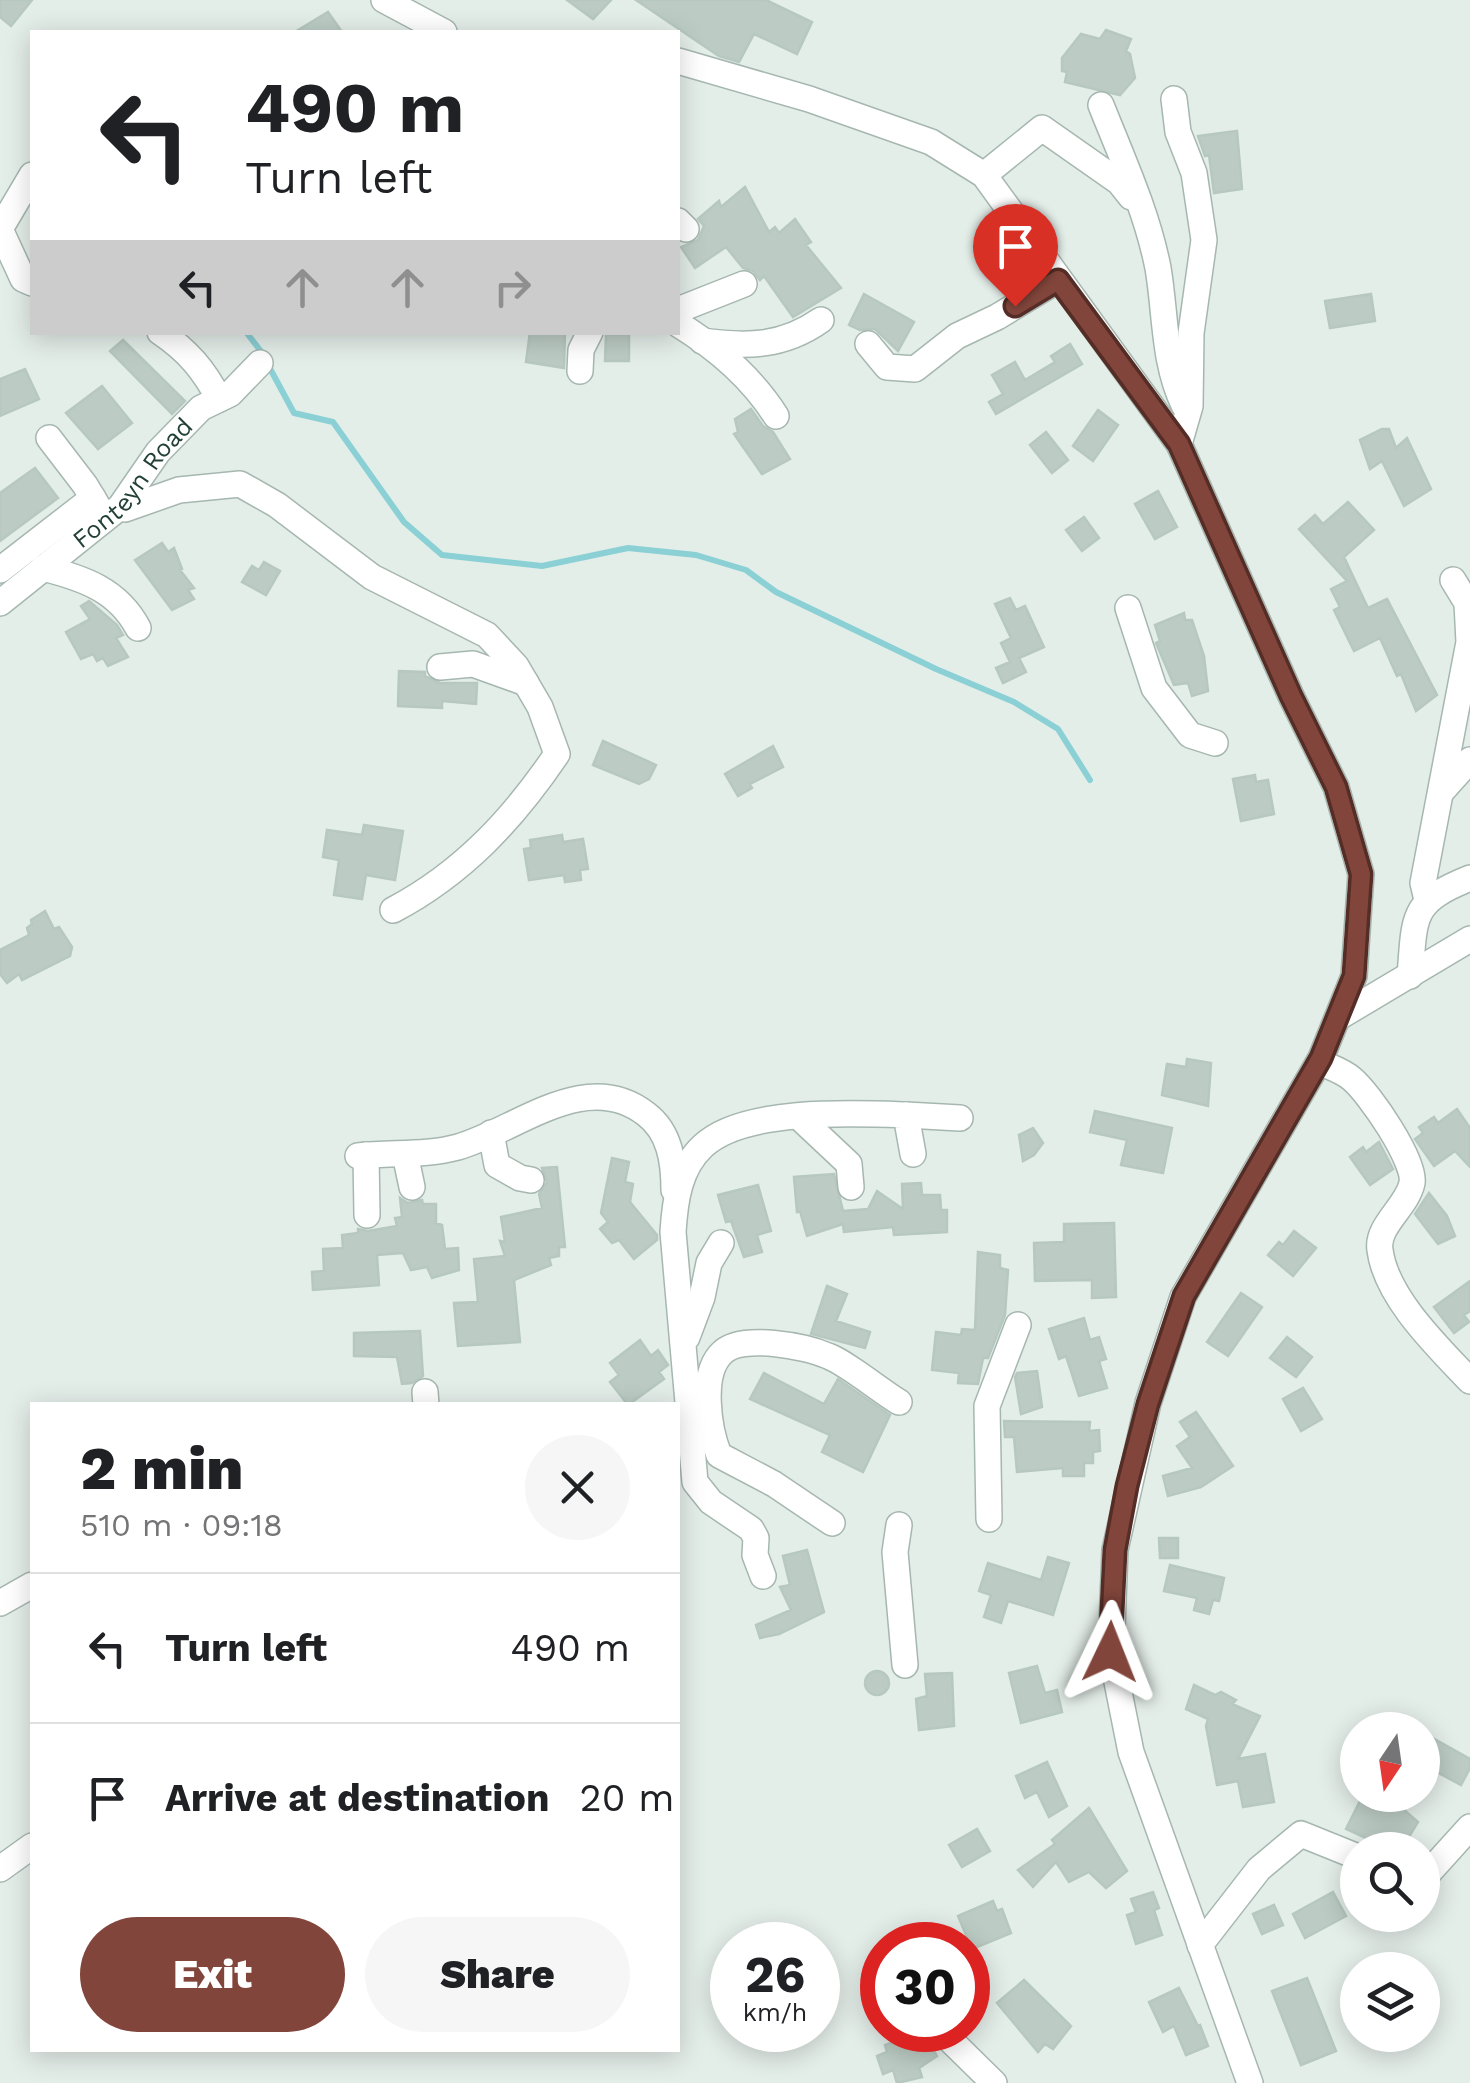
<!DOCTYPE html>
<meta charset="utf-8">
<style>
:root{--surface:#fff;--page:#f6f6f6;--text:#202124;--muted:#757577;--line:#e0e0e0;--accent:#81453b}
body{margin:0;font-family:"Work Sans",sans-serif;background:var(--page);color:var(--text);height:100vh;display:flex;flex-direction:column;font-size:38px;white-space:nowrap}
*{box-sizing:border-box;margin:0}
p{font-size:32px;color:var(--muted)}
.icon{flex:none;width:55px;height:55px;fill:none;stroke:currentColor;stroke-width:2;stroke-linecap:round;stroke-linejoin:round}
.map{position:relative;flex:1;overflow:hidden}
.side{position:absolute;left:30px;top:1402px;width:650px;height:650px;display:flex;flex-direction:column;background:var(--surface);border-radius:0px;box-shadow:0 5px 25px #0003}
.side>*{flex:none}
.guide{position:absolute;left:30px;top:30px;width:650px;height:305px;border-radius:0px;box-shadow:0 5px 25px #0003;background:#fff;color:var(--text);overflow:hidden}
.needle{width:65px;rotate:193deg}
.buttons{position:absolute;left:1340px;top:1712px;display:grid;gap:20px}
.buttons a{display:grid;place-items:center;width:100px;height:100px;border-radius:50%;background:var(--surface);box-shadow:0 5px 25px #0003;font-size:50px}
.speed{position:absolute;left:710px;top:1922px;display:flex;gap:20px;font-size:50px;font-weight:700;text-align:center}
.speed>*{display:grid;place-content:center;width:130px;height:130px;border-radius:50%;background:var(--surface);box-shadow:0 5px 25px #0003;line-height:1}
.speed small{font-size:25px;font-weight:400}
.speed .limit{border:15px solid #d22;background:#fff;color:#111}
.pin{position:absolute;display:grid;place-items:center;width:85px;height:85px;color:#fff;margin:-102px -42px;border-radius:50% 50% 50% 0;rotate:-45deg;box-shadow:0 0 10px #0007}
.pin .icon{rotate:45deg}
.me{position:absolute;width:110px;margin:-55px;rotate:2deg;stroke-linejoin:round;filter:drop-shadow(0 0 8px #0008)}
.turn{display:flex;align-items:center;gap:35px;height:210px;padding:0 50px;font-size:45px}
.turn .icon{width:130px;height:130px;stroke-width:2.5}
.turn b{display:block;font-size:70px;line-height:85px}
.lanes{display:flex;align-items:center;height:95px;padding:0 50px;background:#0003;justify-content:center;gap:50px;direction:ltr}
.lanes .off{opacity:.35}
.round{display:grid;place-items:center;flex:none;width:105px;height:105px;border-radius:52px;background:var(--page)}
.summary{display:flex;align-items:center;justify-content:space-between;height:170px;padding:0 50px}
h1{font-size:60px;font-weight:800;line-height:75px}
.button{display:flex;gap:20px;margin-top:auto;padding:20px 50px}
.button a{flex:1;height:115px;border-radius:60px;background:var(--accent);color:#fff;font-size:40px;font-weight:800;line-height:115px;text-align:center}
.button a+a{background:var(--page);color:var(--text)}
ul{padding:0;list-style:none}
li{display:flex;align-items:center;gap:30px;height:150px;padding:0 50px;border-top:2px solid var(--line)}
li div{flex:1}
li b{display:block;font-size:38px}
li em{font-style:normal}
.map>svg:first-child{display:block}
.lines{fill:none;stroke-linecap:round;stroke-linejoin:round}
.stream{stroke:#8ad0d5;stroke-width:6}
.building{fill:#bcccc4;stroke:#b6c8bf;stroke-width:2.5}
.street-casing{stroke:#a6b7b0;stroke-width:28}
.street{stroke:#fff;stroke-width:25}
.route-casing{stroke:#542d26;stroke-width:25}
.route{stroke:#81453b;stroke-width:18}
.labels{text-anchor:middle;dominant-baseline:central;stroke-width:10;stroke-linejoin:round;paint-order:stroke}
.street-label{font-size:25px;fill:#224136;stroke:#f5faf7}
</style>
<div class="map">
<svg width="1470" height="2083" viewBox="0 0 1470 2083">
<rect width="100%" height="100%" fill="#e4eee9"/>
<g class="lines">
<path class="stream" d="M246 332 260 350 294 413 333 422 404 522 442 555 542 566 628 548 696 555 746 570 776 592 936 669 1014 702 1058 729 1090 780"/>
</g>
<path class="building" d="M0 0H32L11 26 0 17Z
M567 0H611L593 19Z
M636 0H766L812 22 797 54 754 34 739 62 719 56Z
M328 12 342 32H295Z
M1106 30 1131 39 1126 51 1130 54 1135 78 1120 95 1065 82 1067 72 1062 71V58L1081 34 1100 39Z
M1237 131 1242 189 1214 193 1209 155 1205 156 1198 136Z
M745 187 769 232 775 227 779 233 795 219 811 242 806 245 841 288 793 317 764 276 760 280 753 271 743 268 726 247 695 268 681 247 698 240 704 226 698 219 719 201 721 207Z
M864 294 914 322 898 351 875 329 860 330 849 325Z
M1371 294 1375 321 1330 328 1325 301Z
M530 332H565L564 368 526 362Z
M629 334V361H605L606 335Z
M123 340 185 401 172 414 110 351Z
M1070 344 1082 364 996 414 989 402 1003 394 992 375 1015 362 1025 380 1055 362 1051 356Z
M25 369 39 399 0 416V379Z
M102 386 132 423 98 449 66 413Z
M751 409 763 426 773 432 790 459 762 474 734 434 738 432 735 419Z
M1098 410 1118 425 1093 461 1073 446Z
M1382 429H1389L1396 448 1407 438 1431 489 1404 506 1382 461 1370 469 1360 440Z
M1046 432 1068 460 1052 473 1030 445Z
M35 468 58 498 0 541V493Z
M1158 491 1177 527 1155 539 1135 504Z
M1348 502 1374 530 1344 557 1368 608 1387 599 1437 695 1416 711 1401 674 1397 676 1380 638 1354 651 1334 610 1340 607 1331 589 1347 581 1299 529 1315 515 1323 524Z
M1084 517 1099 538 1082 551 1066 530Z
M162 543 168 552 174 548 182 569 180 570 194 588 188 590 194 599 172 610 135 560Z
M264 562 280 571 266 595 242 582 252 566 259 570Z
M1010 598 1016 610 1025 606 1044 647 1019 658 1026 672 1003 683 996 668 1010 662 1001 643 1011 638 995 604Z
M89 601 117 625 123 635 116 638 128 657 108 666 103 658 97 661 93 654 81 659 66 632 90 619 81 606Z
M1184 613 1185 620H1192L1204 656 1208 691 1192 696 1188 683 1174 685 1156 643 1160 641 1155 625Z
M399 671 425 672V676L440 683H477L476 704 442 701V708L398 706Z
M603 741 656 765 649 779 639 784 593 765Z
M773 746 783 767 750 784 752 788 738 796 725 774Z
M1255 775 1256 782 1268 780 1274 814 1241 821 1233 779Z
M364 825 403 831 395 880 366 875 362 899 334 895 339 860 323 857 327 830 362 835Z
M562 835 563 842 583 839 588 869 580 870 581 880 565 882 564 875 529 880 524 849 531 848 530 840Z
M45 911 54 929 59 927 72 947 70 956 22 980 19 974 7 983 0 974V950L29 935 27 928 32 924 31 920Z
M1187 1059 1211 1063 1208 1106 1162 1095 1167 1064 1186 1067Z
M1457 1109 1470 1128V1167L1455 1151 1434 1166 1415 1139 1423 1133 1419 1127 1434 1117 1438 1123Z
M1095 1111 1172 1128 1163 1173 1121 1165 1127 1140 1090 1132Z
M1033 1128 1043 1143 1034 1155 1023 1161 1019 1135Z
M1379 1142 1393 1169 1370 1185 1350 1157 1363 1147 1366 1152Z
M612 1158 629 1162 625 1182 633 1184 630 1202 657 1235V1240L634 1259 619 1240 612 1243 600 1229 608 1222 601 1213Z
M557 1167 565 1247H559V1256L549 1258 551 1265 514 1280 520 1342 458 1346 454 1303 478 1302 474 1259 505 1256 500 1241 505 1242 501 1217 542 1208 539 1194 547 1182 542 1168Z
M834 1174 843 1211 868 1209 877 1191 903 1209 902 1184 921 1183 922 1195H940L941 1210H947V1232L894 1235 893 1227 844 1232 843 1224 807 1236 800 1211 797 1212 794 1177Z
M758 1185 771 1231 757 1235 762 1252 744 1257 731 1221 726 1222 718 1195Z
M1429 1193 1447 1216 1455 1236 1438 1244 1415 1214Z
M400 1198 408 1203 422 1200 423 1204H436V1223L442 1225 445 1249 458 1248 459 1270 432 1278 427 1267 411 1270 403 1253 377 1255 379 1285 313 1290 312 1272 324 1271 323 1249 343 1248 342 1235 358 1233V1229L368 1231 397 1226 395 1218 402 1217Z
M1114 1223 1116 1297 1092 1298V1280L1035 1281 1034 1243 1064 1242V1224Z
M1294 1231 1316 1248 1293 1276 1268 1255 1279 1242 1283 1245Z
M978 1252 1000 1255V1268L1008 1270 1005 1315 988 1358H983L978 1384 958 1383 959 1373 932 1370 936 1332 961 1335 962 1329 975 1330Z
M1470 1281V1311L1464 1315 1469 1322 1454 1333 1434 1307Z
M827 1286 847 1294 836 1321 870 1332 865 1348 811 1334Z
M1241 1293 1262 1307 1228 1356 1207 1342Z
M1084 1318 1090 1340 1099 1337 1106 1359 1099 1361 1107 1388 1079 1396 1066 1356 1059 1359 1049 1329Z
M420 1331 423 1376 412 1383 402 1384 397 1357 354 1356V1333Z
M1287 1337 1312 1357 1296 1377 1270 1358Z
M640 1340 651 1356 658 1350 668 1365 659 1372 664 1379 628 1405 610 1382 619 1375 610 1363Z
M1037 1371 1042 1407 1021 1414 1015 1377 1017 1373Z
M764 1373 824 1404 838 1379 890 1415 863 1472 822 1452 830 1435 750 1399Z
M1303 1388 1322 1419 1301 1431 1283 1399Z
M1196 1412 1233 1466 1201 1487 1168 1496 1163 1476 1192 1468 1177 1446 1190 1437 1180 1422Z
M1004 1421 1090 1422 1089 1431 1099 1430 1100 1451 1093 1452V1463H1084V1476H1063V1468L1017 1472 1014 1437H1005Z
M1159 1538H1178V1558H1160Z
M807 1550 824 1612 779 1634 760 1638 756 1625 791 1610 780 1587 790 1585 783 1556Z
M1048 1557 1069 1563 1053 1615 1008 1601 1001 1623 984 1617 991 1595 979 1591 988 1563 1041 1580Z
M1170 1565 1224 1578 1219 1601 1213 1600 1209 1614 1194 1610 1197 1598 1164 1591Z
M1037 1666 1045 1693 1057 1690 1062 1712 1021 1723 1009 1673Z
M865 1683a12 12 0 1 1 24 0a12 12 0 1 1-24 0Z
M952 1673 954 1726 919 1730 916 1699 927 1696 925 1674Z
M1194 1685 1215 1695 1221 1692 1236 1700 1232 1704 1260 1716 1238 1759 1265 1754 1274 1802 1243 1807 1238 1781 1217 1785 1206 1726 1208 1719 1186 1709Z
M1422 1732 1470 1759V1768L1461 1785 1422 1764Z
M1047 1762 1067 1806 1049 1817 1037 1792 1025 1798 1016 1776Z
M1363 1795H1409L1403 1809 1418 1822 1401 1850H1392L1346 1829Z
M1089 1808 1127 1871 1106 1888 1089 1872 1069 1882 1056 1862 1033 1887 1018 1870 1055 1844 1052 1840Z
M977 1829 990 1851 962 1867 949 1845Z
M1153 1892 1159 1908 1154 1910 1162 1935 1136 1944 1127 1915 1136 1912 1131 1899Z
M1333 1892 1346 1916 1305 1938 1293 1914Z
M993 1901 997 1911 1002 1909 1011 1933 972 1949 958 1916Z
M1274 1905 1283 1925 1262 1934 1253 1914Z
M1307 1978 1336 2051 1301 2065 1272 1991Z
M1024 1980 1071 2026 1053 2049 1045 2044 1038 2052 997 2003Z
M1179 1988 1198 2026 1200 2025 1208 2046 1186 2055 1174 2026 1163 2032 1149 2002Z
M908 2037 914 2050 929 2042 937 2056 919 2068 922 2077 897 2083 893 2070 883 2074 877 2056 887 2052 885 2045Z"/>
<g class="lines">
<g class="street-casing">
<g id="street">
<path d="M384 0 444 32"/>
<path d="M678 61 809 99 931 142 984 175 1179 444 1291 696 1336 787 1361 874 1354 976 1321 1058 1183 1297 1148 1403 1115 1550 1111 1652 1131 1752 1250 2083"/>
<path d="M1174 99 1178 132 1194 173 1204 240 1191 333 1190 406 1179 444"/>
<path d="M1101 105C1122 158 1147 212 1158 268 1166 315 1163 361 1184 405"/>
<path d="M32 175 0 229 23 279 32 283"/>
<path d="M984 175 1042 128 1119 182 1131 197"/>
<path d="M678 221 686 229"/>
<path d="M678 310 744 284"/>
<path d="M678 324C717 348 752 378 776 416"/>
<path d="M160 332C188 351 204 370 219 399"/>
<path d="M702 341C746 347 783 347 821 320"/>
<path d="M868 344 887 367 915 369 957 336 997 317 1058 280"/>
<path d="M580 371 581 350 590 332"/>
<path d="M49 438 85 485 100 510"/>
<path d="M125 509 179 490 240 484 277 505 372 577 487 635 516 666 540 707 557 754C513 819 463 873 393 910"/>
<path d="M43 568C83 578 118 590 138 628"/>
<path d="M0 570 93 498"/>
<path id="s1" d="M0 603 120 507 158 452 201 408 230 394 260 363"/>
<path d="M1128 608 1154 688 1190 735 1215 743"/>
<path d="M440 667 473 664 526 683"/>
<path d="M1441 792 1470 760"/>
<path d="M1427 900 1423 883 1469 642 1467 603 1453 580"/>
<path d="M1410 976C1415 916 1410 902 1470 878"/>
<path d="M1339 1017 1470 939"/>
<path d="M1319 1062C1330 1067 1343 1071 1352 1079 1370 1094 1416 1162 1412 1183 1407 1207 1376 1226 1380 1250 1386 1298 1439 1348 1470 1381"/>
<path d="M906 1115 960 1118"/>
<path d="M800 1118 849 1164 851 1187"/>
<path d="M491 1133 497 1165 520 1178 531 1180"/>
<path d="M405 1154 412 1187"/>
<path d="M366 1155 367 1215"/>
<path d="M358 1156C391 1152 425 1156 458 1147 517 1130 586 1067 646 1114 670 1132 674 1162 674 1190"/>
<path d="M687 1337 702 1297 709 1263 721 1243"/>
<path d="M425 1392 426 1405"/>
<path d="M989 1519 987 1406 1018 1325"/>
<path d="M832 1523 774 1484 719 1455C709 1430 699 1373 723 1352 742 1334 805 1346 828 1356 847 1363 879 1390 899 1402"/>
<path d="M899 1525 895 1552 905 1665"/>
<path d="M763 1576 755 1555 756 1538 751 1529 711 1502 695 1482 673 1232C675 1201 679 1168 703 1146 743 1108 853 1113 906 1115L913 1154"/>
<path d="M0 1603 32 1585"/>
<path d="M0 1869 32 1846"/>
<path d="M1422 1880 1470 1827"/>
<path d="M1200 1945 1259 1869 1301 1834 1358 1857"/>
<path d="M940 2030 994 2083"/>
</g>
</g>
<use href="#street" class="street"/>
</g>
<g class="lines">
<g class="route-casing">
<path id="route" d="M1015 306 1058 280 1179 444 1291 696 1336 787 1361 874 1354 976 1321 1058 1184 1296 1148 1404 1127 1486 1115 1550 1110 1652"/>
</g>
<use href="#route" class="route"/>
</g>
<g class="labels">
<g class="street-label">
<text stroke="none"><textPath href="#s1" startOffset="180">Fonteyn Road</textPath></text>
</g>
</g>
</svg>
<div class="buttons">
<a><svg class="needle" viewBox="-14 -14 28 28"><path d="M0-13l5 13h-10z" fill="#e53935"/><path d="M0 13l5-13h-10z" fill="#757577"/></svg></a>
<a><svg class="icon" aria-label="search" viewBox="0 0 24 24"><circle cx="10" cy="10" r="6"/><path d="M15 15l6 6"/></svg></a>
<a><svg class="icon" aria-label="layers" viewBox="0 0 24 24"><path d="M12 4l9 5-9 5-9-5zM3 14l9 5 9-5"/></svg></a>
</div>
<div class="speed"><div>26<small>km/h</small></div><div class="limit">30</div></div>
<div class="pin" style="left:1015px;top:306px;background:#d93025"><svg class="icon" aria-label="arrive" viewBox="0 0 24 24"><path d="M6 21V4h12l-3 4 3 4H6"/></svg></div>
<svg class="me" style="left:1110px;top:1652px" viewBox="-20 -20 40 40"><path d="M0-17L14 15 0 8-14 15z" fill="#81453b" stroke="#fff" stroke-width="4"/></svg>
<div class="guide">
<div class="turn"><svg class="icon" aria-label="left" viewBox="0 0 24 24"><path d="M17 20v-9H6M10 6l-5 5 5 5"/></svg><div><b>490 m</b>Turn left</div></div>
<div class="lanes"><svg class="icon" aria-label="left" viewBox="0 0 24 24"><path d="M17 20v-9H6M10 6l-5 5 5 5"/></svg><svg class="icon off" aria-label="ahead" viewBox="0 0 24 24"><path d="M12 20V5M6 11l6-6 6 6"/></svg><svg class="icon off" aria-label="ahead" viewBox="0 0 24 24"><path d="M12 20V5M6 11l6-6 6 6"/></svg><svg class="icon off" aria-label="right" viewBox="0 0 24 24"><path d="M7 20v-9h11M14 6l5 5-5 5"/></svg></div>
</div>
<section class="side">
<div class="summary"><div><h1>2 min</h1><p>510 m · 09:18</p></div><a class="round"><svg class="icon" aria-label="close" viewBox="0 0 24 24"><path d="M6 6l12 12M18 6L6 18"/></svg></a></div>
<ul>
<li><svg class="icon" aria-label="left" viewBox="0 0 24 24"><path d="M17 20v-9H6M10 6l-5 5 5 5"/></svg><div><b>Turn left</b></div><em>490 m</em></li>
<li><svg class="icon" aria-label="arrive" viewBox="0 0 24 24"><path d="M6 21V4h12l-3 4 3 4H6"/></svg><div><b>Arrive at destination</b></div><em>20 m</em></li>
</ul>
<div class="button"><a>Exit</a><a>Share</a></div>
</section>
</div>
